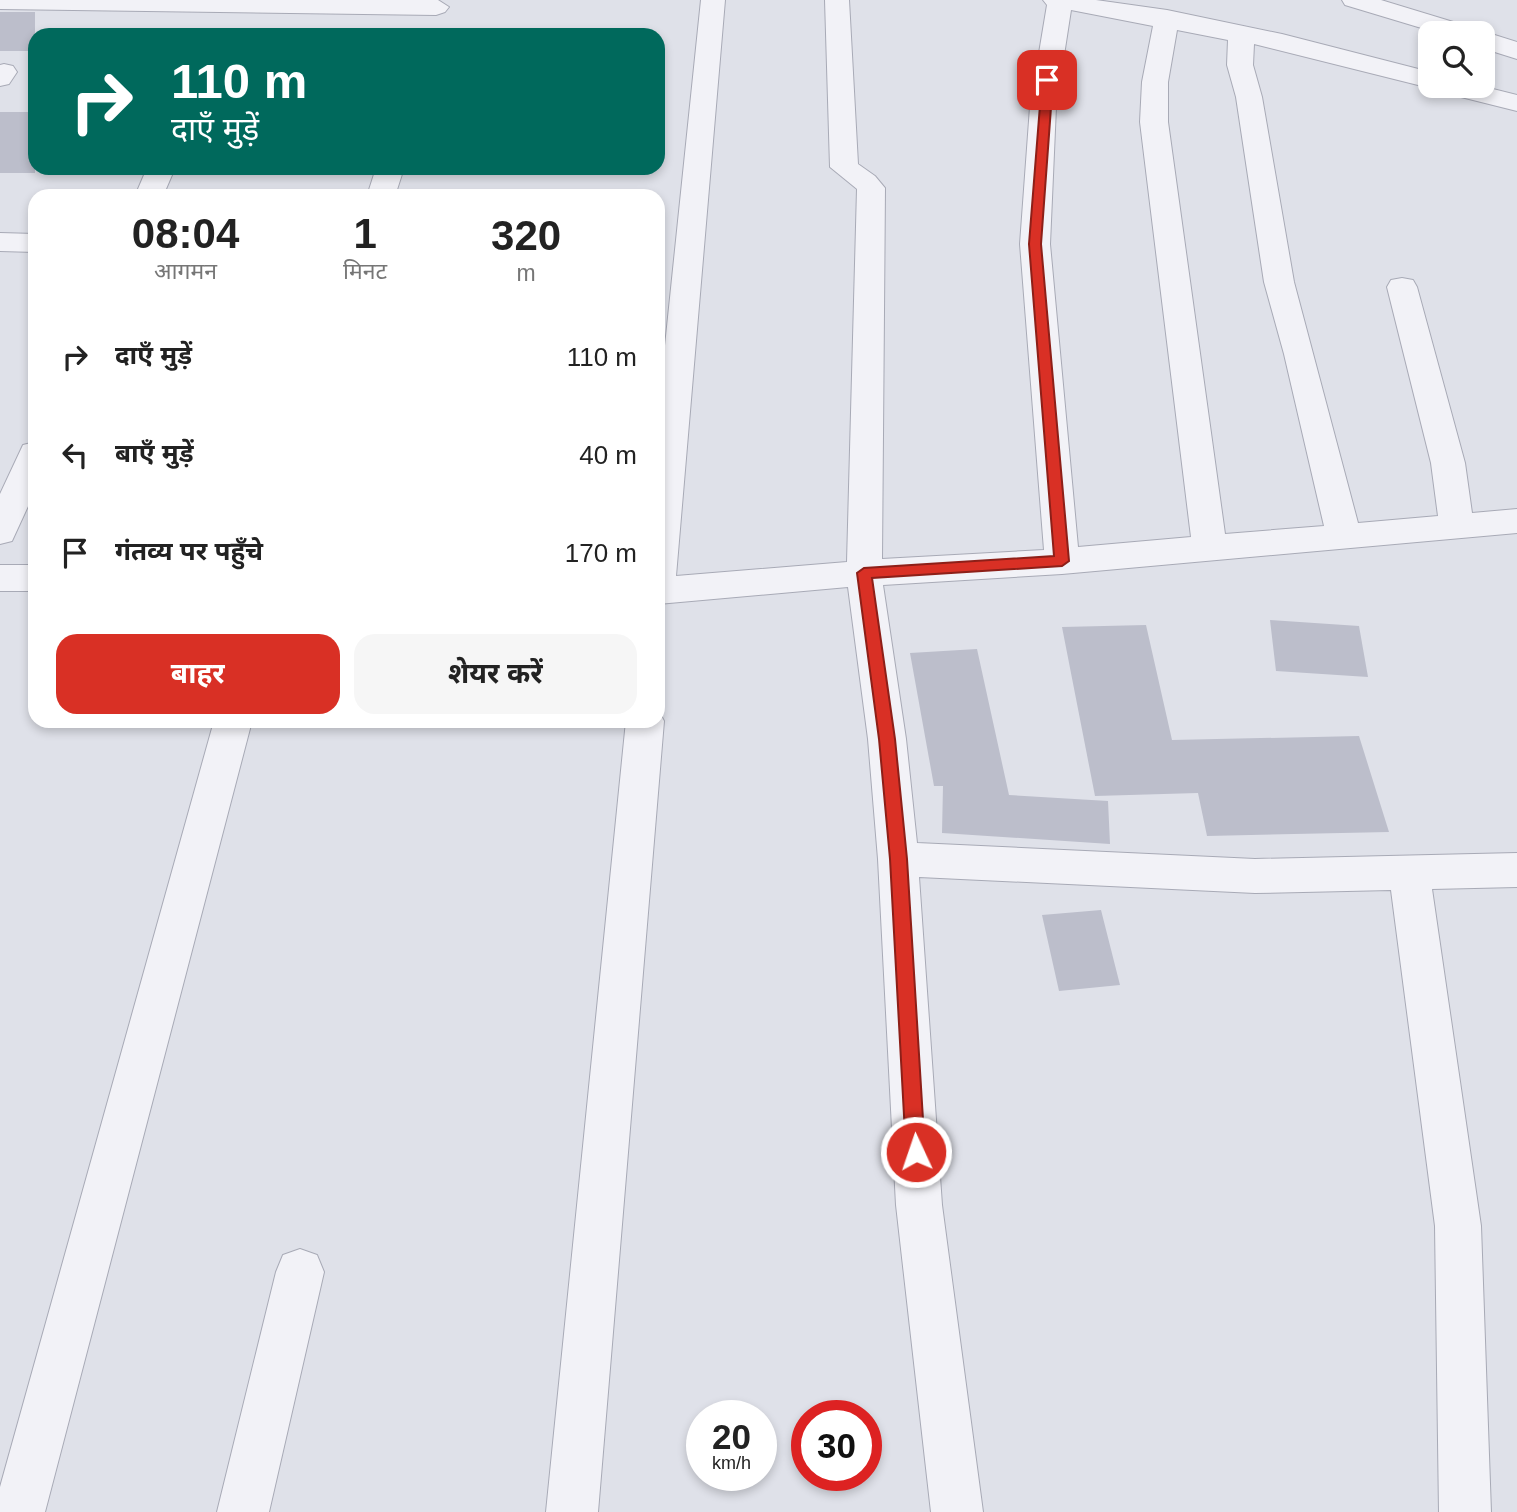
<!DOCTYPE html>
<html lang="hi">
<meta charset="utf-8">
<style>
:root{--surface:#fff;--page:#f6f6f6;--text:#222;--muted:#767676;--accent:#d93025}
body{margin:0;font-family:Arial,"Noto Sans Devanagari",sans-serif;background:var(--page);color:var(--text);height:100vh;display:flex;flex-direction:column;font-size:26px;white-space:nowrap}
*{box-sizing:border-box;margin:0}
p{font-size:23px;color:var(--muted)}
.icon{flex:none;width:38px;height:38px;fill:none;stroke:currentColor;stroke-width:2;stroke-linecap:round;stroke-linejoin:round}
.map{position:relative;flex:1;overflow:hidden}
.details{position:absolute;left:28px;top:189px;width:637px;height:539px;display:flex;flex-direction:column;background:var(--surface);border-radius:21px;box-shadow:0 4px 10px #0003}
.details>*{flex:none}
.hud{position:absolute;left:28px;top:28px;width:637px;height:147px;border-radius:21px;box-shadow:0 4px 10px #0003;background:#00695c;color:#fff;overflow:hidden}
.buttons{position:absolute;left:1418px;top:21px;display:grid;gap:14px}
.buttons a{display:grid;place-items:center;width:77px;height:77px;border-radius:14px;background:var(--surface);box-shadow:0 4px 10px #0003;font-size:35px}
.speed{position:absolute;left:686px;top:1400px;display:flex;gap:14px;font-size:35px;font-weight:700;text-align:center}
.speed>*{display:grid;place-content:center;width:91px;height:91px;border-radius:50%;background:var(--surface);box-shadow:0 4px 10px #0003;line-height:1}
.speed small{font-size:18px;font-weight:400}
.speed .limit{border:10px solid #d22;background:#fff;color:#111}
.pin{position:absolute;display:grid;place-items:center;width:60px;height:60px;color:#fff;margin:-30px;border-radius:14px;box-shadow:0 4px 10px #0006}
.me{position:absolute;width:77px;margin:-38px;rotate:357deg;stroke-linejoin:round;filter:drop-shadow(0 0 5px #0008)}
.turn{display:flex;align-items:center;gap:24px;height:147px;padding:0 28px;font-size:32px}
.turn .icon{width:91px;height:91px;stroke-width:2.5}
.turn b{display:block;font-size:49px;line-height:60px}
.eta{display:flex;justify-content:space-evenly;align-items:center;height:119px;text-align:center}
.eta b{font-size:42px;font-weight:700;line-height:49px}
.primary-button{display:flex;gap:14px;margin-top:auto;padding:14px 28px}
.primary-button a{flex:1;height:80px;border-radius:21px;background:var(--accent);color:#fff;font-size:28px;font-weight:700;line-height:80px;text-align:center}
.primary-button a+a{background:var(--page);color:var(--text)}
ul{padding:0;list-style:none}
li{display:flex;align-items:center;gap:21px;height:98px;padding:0 28px}
li div{flex:1}
li b{display:block;font-size:26px}
li em{font-style:normal}
.map>svg:first-child{display:block}
.building{fill:#bcbecb}
.lines{fill:none;stroke-linecap:round;stroke-linejoin:round}
.minor-casing{stroke:#a8aab6;stroke-width:2}
.minor{fill:#f2f2f7;fill-rule:evenodd}
.route{fill:#d93025;stroke:#8d1f18;stroke-width:2}
</style>
<div class="map">
<svg width="1517" height="1512" viewBox="0 0 1517 1512">
<rect width="100%" height="100%" fill="#dfe1e9"/>
<path class="building" d="M0 12H35V51H0Z
M0 112H35V173H0Z
M1270 620 1359 626 1368 677 1276 671Z
M1146 625 1172 740 1359 736 1389 832 1207 836 1198 793 1095 796 1062 627Z
M977 649 1009 795 1108 801 1110 844 942 833 943 786H934L910 653Z
M1101 910 1120 985 1059 991 1042 915Z"/>
<g class="lines">
<g class="minor-casing">
<path id="minor" d="M0 0H438L449 7 445 12 436 15 0 9Z
M701 0H725L676 576 847 562 857 189 830 167 825 0H849L858 164 875 176 885 188 882 559 1044 550 1020 244 1030 107 1047 5 1043 0H1096L1167 10 1282 34 1430 72V86H1481L1517 95V111L1441 92 1437 86 1430 88 1254 44 1253 65 1262 97 1294 282 1358 523 1438 516 1431 463 1387 287 1391 280 1402 278 1413 280 1417 287 1465 463 1472 513 1517 509V533L1062 574 883 585 906 739 917 843 1255 859 1517 853V887L1432 889 1481 1226 1491 1512H1439L1435 1226 1391 890 1255 893 919 877 942 1205 983 1512H931L896 1205 878 859 868 739 848 587 658 604V413ZM1071 10 1153 26 1142 82 1140 122 1191 537 1078 547 1050 244 1056 107ZM1177 30 1228 40 1227 65 1236 97 1264 282 1284 354 1324 526 1225 534 1168 122V82Z
M1342 0H1381L1473 28 1477 33 1482 31 1517 42V59L1482 48V33H1438L1345 5Z
M4 64 13 66 17 72 9 84 0 86V65Z
M147 168H175L163 196H135Z
M376 168H404L395 196H367Z
M0 233 35 234V252L0 251Z
M35 442V491L12 541 0 544V494L23 445Z
M0 565H35V591H0Z
M658 710 664 721 598 1512H546L626 721H658Z
M214 721H252L45 1512H0V1487Z
M300 1249 317 1255 324 1272 269 1512H217L276 1272 283 1255Z"/>
</g>
<use href="#minor" class="minor"/>
</g>
<path class="route" d="M1047 77 1053 80 1041 244 1069 561 1062 566 872 578 895 739 907 859 925 1152 922 1158 916 1161 909 1158 906 1152 890 859 879 739 857 573 864 568 1054 556 1029 244 1042 80Z"/>
</svg>
<div class="buttons">
<a><svg class="icon" aria-label="search" viewBox="0 0 24 24"><circle cx="10" cy="10" r="6"/><path d="M15 15l6 6"/></svg></a>
</div>
<div class="speed"><div>20<small>km/h</small></div><div class="limit">30</div></div>
<div class="pin" style="left:1047px;top:80px;background:#d93025"><svg class="icon" aria-label="arrive" viewBox="0 0 24 24"><path d="M6 21V4h12l-3 4 3 4H6"/></svg></div>
<svg class="me" style="left:916px;top:1152px" viewBox="-20 -20 40 40"><circle r="17" fill="#d93025" stroke="#fff" stroke-width="3"/><path d="M0-11L8 9 0 5-8 9z" fill="#fff"/></svg>
<div class="hud">
<div class="turn"><svg class="icon" aria-label="right" viewBox="0 0 24 24"><path d="M7 20v-9h11M14 6l5 5-5 5"/></svg><div><b>110 m</b>दाएँ मुड़ें</div></div>
</div>
<section class="details">
<div class="eta">
<div><b>08:04</b><p>आगमन</p></div>
<div><b>1</b><p>मिनट</p></div>
<div><b>320</b><p>m</p></div>
</div>
<ul>
<li><svg class="icon" aria-label="right" viewBox="0 0 24 24"><path d="M7 20v-9h11M14 6l5 5-5 5"/></svg><div><b>दाएँ मुड़ें</b></div><em>110 m</em></li>
<li><svg class="icon" aria-label="left" viewBox="0 0 24 24"><path d="M17 20v-9H6M10 6l-5 5 5 5"/></svg><div><b>बाएँ मुड़ें</b></div><em>40 m</em></li>
<li><svg class="icon" aria-label="arrive" viewBox="0 0 24 24"><path d="M6 21V4h12l-3 4 3 4H6"/></svg><div><b>गंतव्य पर पहुँचे</b></div><em>170 m</em></li>
</ul>
<div class="primary-button"><a>बाहर</a><a>शेयर करें</a></div>
</section>
</div>
